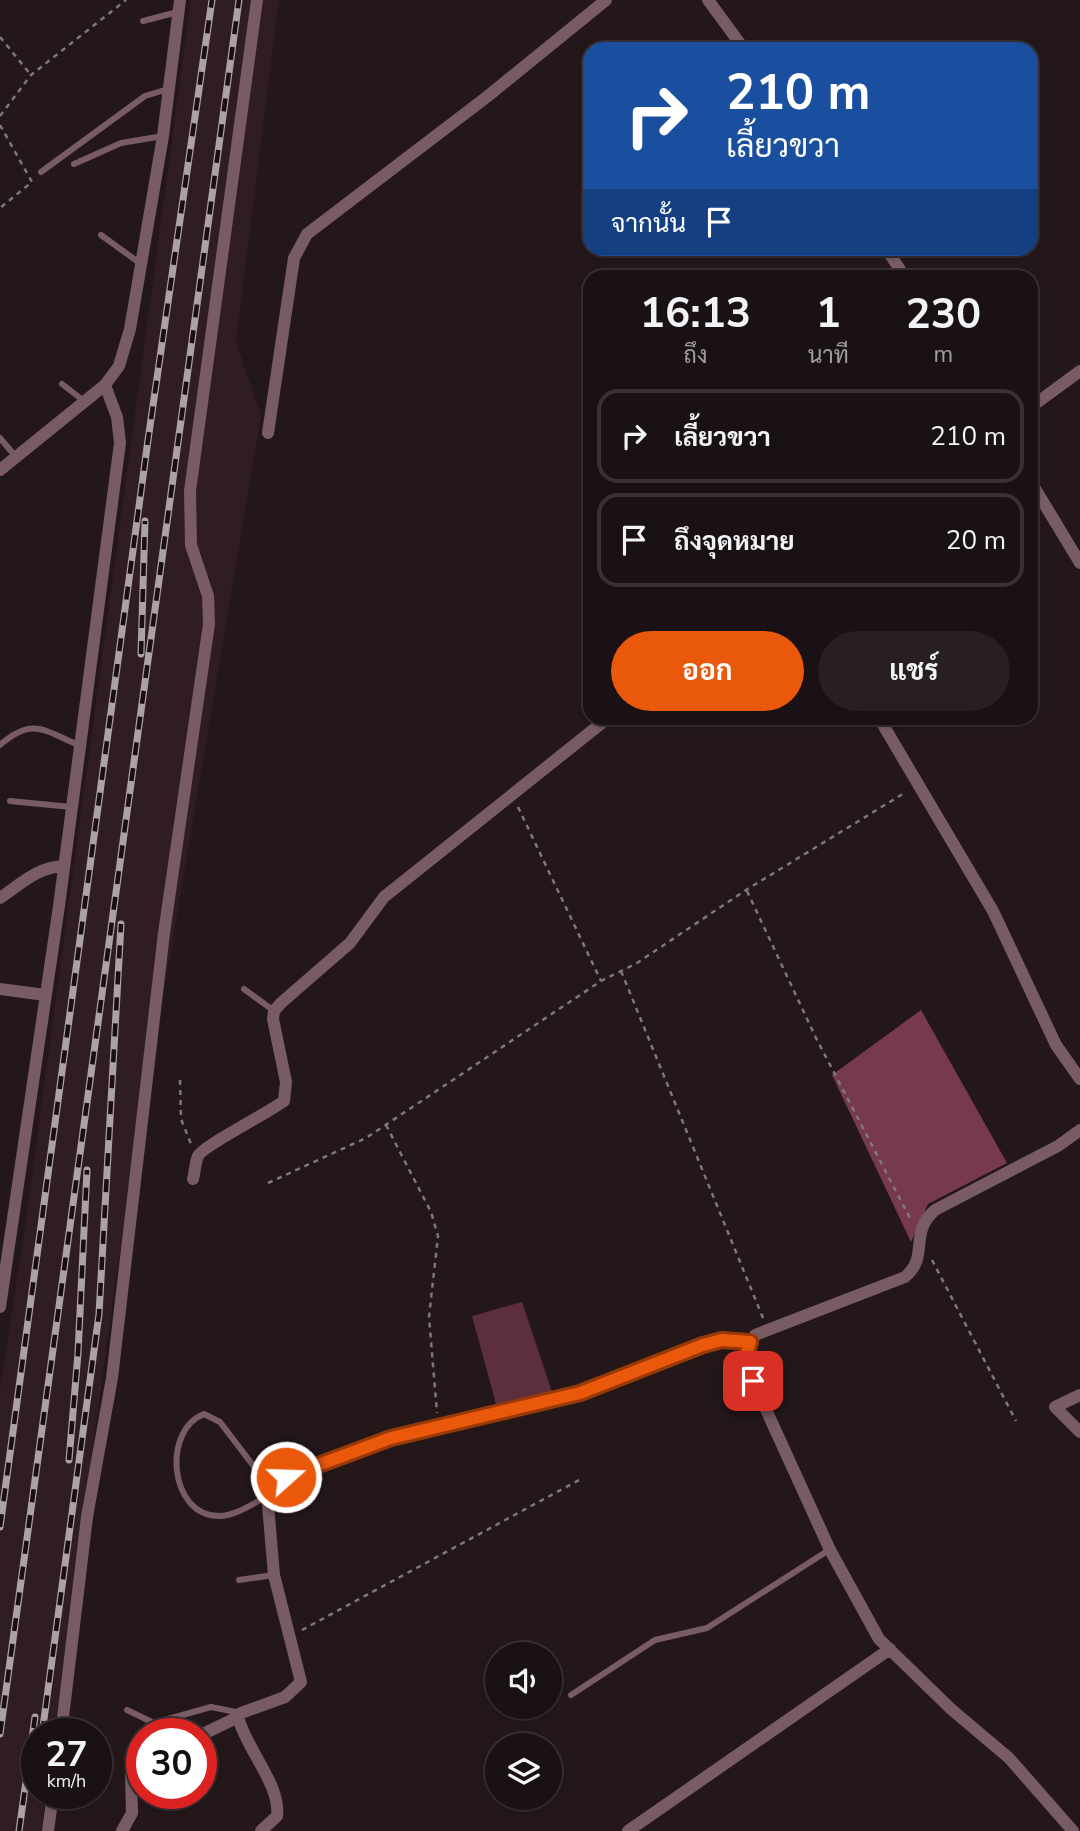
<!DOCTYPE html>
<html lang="th">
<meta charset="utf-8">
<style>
:root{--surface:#1a1114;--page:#271f22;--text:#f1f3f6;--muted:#9f9da0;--line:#383134;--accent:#ea580c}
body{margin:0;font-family:"Nunito Sans",Sarabun,sans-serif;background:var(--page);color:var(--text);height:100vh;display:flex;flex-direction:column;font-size:26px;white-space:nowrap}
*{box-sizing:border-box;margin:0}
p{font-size:23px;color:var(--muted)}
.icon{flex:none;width:38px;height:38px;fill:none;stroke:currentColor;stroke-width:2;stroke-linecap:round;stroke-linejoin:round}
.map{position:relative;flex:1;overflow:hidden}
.panel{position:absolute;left:583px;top:270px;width:455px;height:455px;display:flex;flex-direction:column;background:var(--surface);border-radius:21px;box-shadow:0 2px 5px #0004,0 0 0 2px var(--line)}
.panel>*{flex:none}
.hud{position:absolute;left:583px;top:42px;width:455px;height:214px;border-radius:21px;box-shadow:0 2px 5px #0004,0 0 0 2px var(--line);background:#1a4fa0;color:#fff;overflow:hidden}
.buttons{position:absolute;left:485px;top:1642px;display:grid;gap:14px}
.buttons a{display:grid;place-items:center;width:77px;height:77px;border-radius:50%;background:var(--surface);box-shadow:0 2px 5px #0004,0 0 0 2px var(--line);font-size:35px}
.speed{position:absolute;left:21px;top:1718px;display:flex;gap:14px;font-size:35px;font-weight:700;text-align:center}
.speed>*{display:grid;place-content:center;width:91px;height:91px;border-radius:50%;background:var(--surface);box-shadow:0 2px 5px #0004,0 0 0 2px var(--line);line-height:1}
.speed small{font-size:18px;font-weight:400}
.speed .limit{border:10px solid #d22;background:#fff;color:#111}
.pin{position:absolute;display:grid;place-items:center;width:60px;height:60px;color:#fff;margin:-30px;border-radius:14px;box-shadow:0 4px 10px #0006}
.me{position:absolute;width:77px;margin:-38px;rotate:70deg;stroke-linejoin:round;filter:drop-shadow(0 0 5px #0008)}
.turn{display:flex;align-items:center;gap:24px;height:147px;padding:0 28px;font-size:32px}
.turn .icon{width:91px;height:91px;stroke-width:2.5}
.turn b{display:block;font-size:49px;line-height:60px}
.then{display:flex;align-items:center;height:66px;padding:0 28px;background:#0003;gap:14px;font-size:26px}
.eta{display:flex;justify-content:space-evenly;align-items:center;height:119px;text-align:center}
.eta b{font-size:42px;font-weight:700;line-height:49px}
.cta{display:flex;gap:14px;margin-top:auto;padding:14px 28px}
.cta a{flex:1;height:80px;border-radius:42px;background:var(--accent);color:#fff;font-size:28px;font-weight:700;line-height:80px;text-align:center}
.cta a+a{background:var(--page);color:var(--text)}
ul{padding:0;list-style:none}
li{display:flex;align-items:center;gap:21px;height:94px;margin:0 14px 10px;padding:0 14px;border:4px solid var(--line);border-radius:21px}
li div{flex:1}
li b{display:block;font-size:26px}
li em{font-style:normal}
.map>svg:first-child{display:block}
.built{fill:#301d23}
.green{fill:#5d2e3d}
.forest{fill:#77394e}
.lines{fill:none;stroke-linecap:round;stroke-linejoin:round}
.path{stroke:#817679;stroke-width:2.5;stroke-dasharray:5 5;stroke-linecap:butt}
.service{stroke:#795b63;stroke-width:6}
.minor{stroke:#795b63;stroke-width:12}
.rail-casing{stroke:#aca2a4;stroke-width:7}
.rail{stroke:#1a0e11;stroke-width:4.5;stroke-dasharray:13;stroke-linecap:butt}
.route-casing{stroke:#983908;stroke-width:18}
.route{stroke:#ea580c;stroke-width:12}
</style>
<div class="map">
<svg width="1080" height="1831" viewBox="0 0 1080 1831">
<rect width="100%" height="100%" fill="#23171a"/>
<path class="built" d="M191 0H279L236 342 261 416 116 1276 54 1734H37V1794H46L41 1831H0V1389L24 1235Z"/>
<path class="green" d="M522 1302 552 1392 496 1404 472 1316Z"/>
<path class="forest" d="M921 1010 1007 1163 928 1204 911 1242 832 1075Z"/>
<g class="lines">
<path class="path" d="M0 37 31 75
M0 116 31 75 126 0
M0 125 32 182 0 208
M518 807 601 981
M747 891 816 1038 911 1220
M621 971 763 1318
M180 1080 181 1119 191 1144
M386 1125 431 1212 438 1236 429 1317 437 1413
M268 1183 366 1138 601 981 637 963 746 890 906 792
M932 1260 1016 1421
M302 1630 581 1479"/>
<path class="service" d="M143 21 178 12
M74 164 121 143 163 136
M41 172 145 96 168 89
M101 235 141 264
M62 384 84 401
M0 438 16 457
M0 745C32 717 44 730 78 745
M10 801 71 807
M244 989 274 1011
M269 1495C254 1503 236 1516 219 1516 169 1516 162 1430 204 1414L220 1422 271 1489
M239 1580 274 1575
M571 1695 655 1640 707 1628 829 1550
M127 1710 154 1723 211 1707 241 1713"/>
<path class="minor" d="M708 0 744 49
M886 248 904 276
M1031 407 1080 371
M268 433 294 258 307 234 488 96 606 0
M0 470 105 385 119 366 130 329 163 136 180 0
M1031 482 1080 563
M879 718 993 911 1056 1045 1080 1079
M0 898C21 884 37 867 64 866
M0 989 45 995
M193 1179C195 1172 195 1163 198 1156 203 1146 268 1113 284 1101L286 1082 273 1019 274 1011 281 1003 350 943 384 897 608 718
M0 1307 59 906 120 443 117 417 105 385
M1080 1395 1055 1407 1080 1432
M61 1734 87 1517 112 1378 164 933 209 624 208 596 191 545 190 491 257 0
M201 1735 238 1717
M48 1831 53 1794
M122 1831 132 1813 131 1772 142 1760
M261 1831 277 1816C281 1785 246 1749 238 1717L241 1713 285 1697 301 1682 274 1575 268 1505 271 1489 277 1483 391 1438 580 1393 703 1345 722 1341 750 1342
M628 1831 890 1649
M1073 1831 1009 1758 951 1709 879 1639 830 1550 753 1381 746 1355 755 1335 905 1277C930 1256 908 1234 935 1210L1058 1146 1080 1130"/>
<g class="rail-casing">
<path id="rail" d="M141 654 145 521
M69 1460 78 1353 87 1170
M0 1527 148 440 212 0
M0 1734 239 0
M42 1734 99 1314 121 924
M19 1831 35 1717"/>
</g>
<use href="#rail" class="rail"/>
</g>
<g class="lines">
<g class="route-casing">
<path id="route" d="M286 1477 391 1438 580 1393 703 1345 722 1340 750 1342 746 1355 753 1381"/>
</g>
<use href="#route" class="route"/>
</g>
</svg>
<div class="buttons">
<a><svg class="icon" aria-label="sound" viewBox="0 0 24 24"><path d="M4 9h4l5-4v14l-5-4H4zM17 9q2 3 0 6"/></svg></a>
<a><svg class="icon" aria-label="layers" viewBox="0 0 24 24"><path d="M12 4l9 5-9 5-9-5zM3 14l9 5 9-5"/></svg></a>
</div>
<div class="speed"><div>27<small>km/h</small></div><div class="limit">30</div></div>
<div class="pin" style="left:753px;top:1381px;background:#d93025"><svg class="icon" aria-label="arrive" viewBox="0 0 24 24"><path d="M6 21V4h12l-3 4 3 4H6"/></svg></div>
<svg class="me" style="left:286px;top:1477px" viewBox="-20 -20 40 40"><circle r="17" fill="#ea580c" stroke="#fff" stroke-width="3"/><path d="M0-11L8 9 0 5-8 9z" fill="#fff"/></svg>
<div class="hud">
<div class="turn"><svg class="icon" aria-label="right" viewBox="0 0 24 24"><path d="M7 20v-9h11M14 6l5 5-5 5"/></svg><div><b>210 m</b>เลี้ยวขวา</div></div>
<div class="then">จากนั้น<svg class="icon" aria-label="arrive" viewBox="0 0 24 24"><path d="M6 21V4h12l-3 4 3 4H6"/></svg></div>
</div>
<section class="panel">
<div class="eta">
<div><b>16:13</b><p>ถึง</p></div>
<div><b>1</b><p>นาที</p></div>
<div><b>230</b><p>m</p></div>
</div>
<ul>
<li><svg class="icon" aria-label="right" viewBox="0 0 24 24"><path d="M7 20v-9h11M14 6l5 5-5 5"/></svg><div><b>เลี้ยวขวา</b></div><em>210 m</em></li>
<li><svg class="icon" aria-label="arrive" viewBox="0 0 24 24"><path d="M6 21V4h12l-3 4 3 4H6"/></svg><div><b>ถึงจุดหมาย</b></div><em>20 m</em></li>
</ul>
<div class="cta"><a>ออก</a><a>แชร์</a></div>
</section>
</div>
